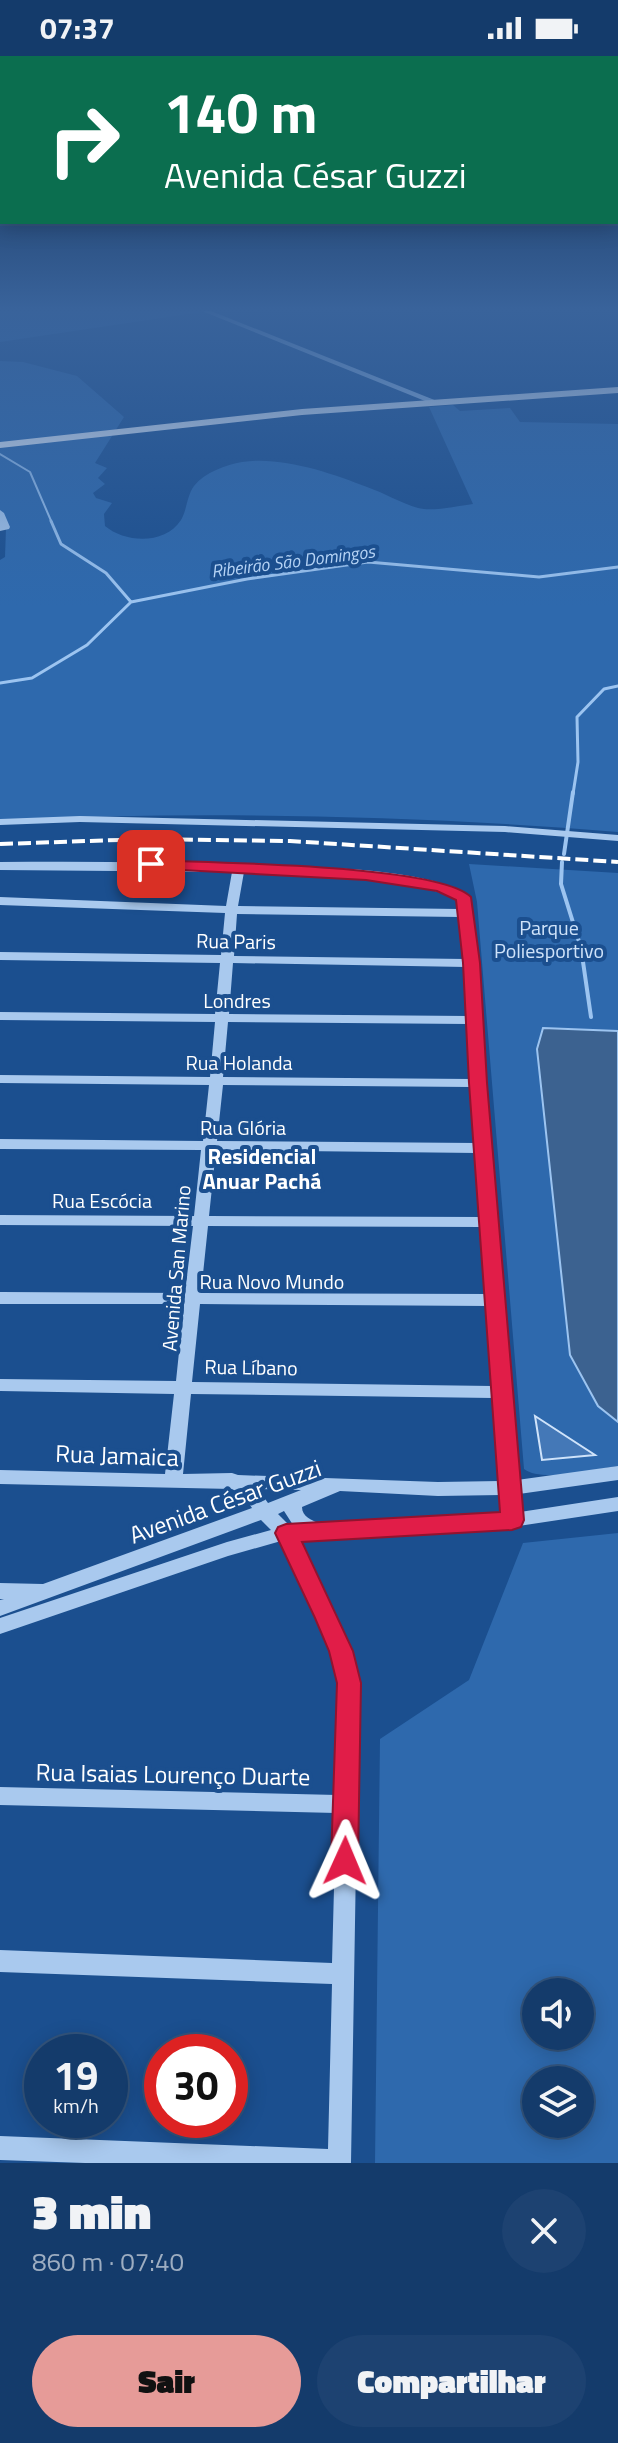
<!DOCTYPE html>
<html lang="pt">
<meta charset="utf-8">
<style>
:root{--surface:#143b6b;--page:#1d4271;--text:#f1f3f6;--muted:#9dadc1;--line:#33557e;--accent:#e69b98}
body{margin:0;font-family:"Titillium Web",sans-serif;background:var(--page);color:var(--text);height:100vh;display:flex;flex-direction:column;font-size:30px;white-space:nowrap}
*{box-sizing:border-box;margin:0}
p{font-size:26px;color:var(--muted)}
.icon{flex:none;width:44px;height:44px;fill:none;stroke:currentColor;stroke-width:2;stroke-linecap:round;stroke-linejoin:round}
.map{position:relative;height:2107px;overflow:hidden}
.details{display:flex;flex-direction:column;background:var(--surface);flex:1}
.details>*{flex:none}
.top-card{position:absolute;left:0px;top:0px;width:618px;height:168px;box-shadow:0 4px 20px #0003,0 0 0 2px var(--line);background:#0b6e4f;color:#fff;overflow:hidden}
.buttons{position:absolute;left:522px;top:1922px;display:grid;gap:16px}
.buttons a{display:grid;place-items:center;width:72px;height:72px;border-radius:50%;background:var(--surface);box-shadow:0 4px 20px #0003,0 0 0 2px var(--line);font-size:40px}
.speed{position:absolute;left:24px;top:1978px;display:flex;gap:16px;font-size:40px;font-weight:700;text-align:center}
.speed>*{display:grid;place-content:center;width:104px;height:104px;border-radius:50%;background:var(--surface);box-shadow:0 4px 20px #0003,0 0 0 2px var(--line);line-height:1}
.speed small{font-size:20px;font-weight:400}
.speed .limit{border:12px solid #d22;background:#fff;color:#111}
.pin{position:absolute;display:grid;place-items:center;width:68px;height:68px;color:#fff;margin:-34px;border-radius:16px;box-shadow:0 4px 12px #0006}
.me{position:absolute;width:88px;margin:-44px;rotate:1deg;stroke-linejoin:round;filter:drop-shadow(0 0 6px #0008)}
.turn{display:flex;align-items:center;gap:28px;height:168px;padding:0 32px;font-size:36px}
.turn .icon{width:104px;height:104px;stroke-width:2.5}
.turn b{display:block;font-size:56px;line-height:68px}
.round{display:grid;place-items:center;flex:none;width:84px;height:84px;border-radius:42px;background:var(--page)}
.headline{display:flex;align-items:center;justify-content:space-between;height:136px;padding:0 32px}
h1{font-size:48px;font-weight:800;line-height:60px}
.action{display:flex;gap:16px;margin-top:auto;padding:16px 32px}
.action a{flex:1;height:92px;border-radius:48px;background:var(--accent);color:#111;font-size:32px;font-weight:800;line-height:92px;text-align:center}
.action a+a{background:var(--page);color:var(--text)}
.status{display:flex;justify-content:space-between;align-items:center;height:56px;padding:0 40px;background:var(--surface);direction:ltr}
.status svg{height:22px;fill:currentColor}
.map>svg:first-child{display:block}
.green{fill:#2e69ad;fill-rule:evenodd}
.water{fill:#3c6290;stroke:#9cc4f0;stroke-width:2}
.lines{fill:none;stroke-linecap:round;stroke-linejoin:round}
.stream-far2{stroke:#9cc4f0;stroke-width:2}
.stream-far1{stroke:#9cc4f0;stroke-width:3}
.stream{stroke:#9cc4f0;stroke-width:4}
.building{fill:#4478b7;stroke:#cfe3fa;stroke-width:2}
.minor{fill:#a9c9ee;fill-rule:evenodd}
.major{fill:#f0f6ff;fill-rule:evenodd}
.rail{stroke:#fff;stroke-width:4;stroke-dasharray:13 5;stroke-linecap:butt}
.route{fill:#e11d48;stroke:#92132f;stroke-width:2}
.labels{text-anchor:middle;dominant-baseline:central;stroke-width:8;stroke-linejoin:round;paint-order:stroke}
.far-water-label{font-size:18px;font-style:italic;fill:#b5d3f5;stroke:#1b4f8f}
.park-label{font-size:20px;fill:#cfe3fa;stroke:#1b4f8f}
.street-label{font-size:20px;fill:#fff;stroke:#1b4f8f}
.neighbourhood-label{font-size:22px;font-weight:bold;fill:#fff;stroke:#1b4f8f}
.near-street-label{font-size:24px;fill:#fff;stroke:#1b4f8f}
</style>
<div class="status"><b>07:37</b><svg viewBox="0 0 49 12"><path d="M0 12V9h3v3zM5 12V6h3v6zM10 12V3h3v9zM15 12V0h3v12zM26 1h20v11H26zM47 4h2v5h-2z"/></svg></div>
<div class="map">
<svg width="618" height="2107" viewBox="0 0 618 2107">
<rect width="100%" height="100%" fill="#1b4f8f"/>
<path class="green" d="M0 255H199L202 256 0 286Z
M0 305 23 306 77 320 124 361 95 407 107 412 98 422 105 428 93 437 96 442 112 447 104 458 105 470C125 487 165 489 181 464 187 454 187 439 194 430 205 416 226 409 242 406 282 400 331 417 367 431 384 437 401 447 418 452 433 456 457 450 473 448L429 351 453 349 460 355 510 352 520 366 618 368V776C413 759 205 755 0 764V504L5 501 6 472 0 456Z
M469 808 618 817V1410C595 1413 542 1427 524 1413L477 846Z
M618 1477V2107H375L380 1683 469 1624 523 1487ZM536 1936H580V1980H536ZM536 2024H580V2068H536Z"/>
<path class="water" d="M543 972 618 975V1366L598 1350 570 1299 537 993Z"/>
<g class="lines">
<path class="stream-far2" d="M0 398 30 416 52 467"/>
<path class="stream-far1" d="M51 465 61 488 106 517 131 546
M0 627 32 622 87 589 131 546 247 523 368 506 539 521 618 511
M573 738 578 706 577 661 604 633 618 630"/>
<path class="stream" d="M564 798 573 736
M562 806 561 828 581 892 591 961"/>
</g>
<path class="building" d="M535 1360 595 1399 542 1404Z"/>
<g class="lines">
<path class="minor" d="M202 255H211L437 345 430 347Z
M0 454 4 457 10 471 9 473 0 475Z
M80 760 505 770 618 779V785L505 776 80 766 0 769V763Z
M0 806C83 805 166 806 249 809 301 811 431 810 470 841L478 907 485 1027 499 1166 517 1424 618 1410V1424L519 1438 520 1456 618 1441V1455L512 1471 298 1483C322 1531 346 1576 359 1627L351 2107H85L0 2104V2080L328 2093 332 1928 0 1916V1894L332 1907 336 1757 0 1749V1731L337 1739 339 1627 332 1595 319 1562 281 1485 228 1500 0 1578V1562L227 1486 271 1474 261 1464 0 1560V1544L4 1543H0V1527L43 1528 252 1452 243 1439 232 1433 0 1428V1414L165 1418 174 1338 0 1335V1323L176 1325 184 1248H0V1236L185 1237 193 1170 0 1169V1159L194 1160 201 1094 0 1093V1083L203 1085 209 1029 0 1027V1019L210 1021 215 966 0 964V956L215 958 220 907 0 904V896L221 899 225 857 0 849V841L226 850 232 816 0 814ZM244 816C316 818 390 816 458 843L459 853 238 850ZM237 858 460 861 465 903 234 900ZM233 907 466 911 468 960 229 958ZM228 966 468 968 471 1023 223 1021ZM223 1029 471 1031 476 1087 217 1085ZM216 1094 477 1097 483 1161 209 1160ZM208 1170 484 1171 487 1238 201 1237ZM200 1248 488 1250 492 1330 192 1326ZM191 1338 493 1342 500 1425 438 1426 238 1419 232 1417 183 1418ZM258 1433 301 1434 268 1447ZM340 1435 438 1440 501 1439 503 1457 320 1468C312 1464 302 1461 302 1451ZM284 1455 293 1469 290 1470 278 1458Z"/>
<path class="major" d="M618 331V337L302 359 0 392V386L302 353Z"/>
<path class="rail" d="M0 788 147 783 290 785 618 806"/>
</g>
<linearGradient id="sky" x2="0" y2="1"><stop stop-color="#0f2b4f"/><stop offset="0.46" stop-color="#39639b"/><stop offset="1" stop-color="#39639b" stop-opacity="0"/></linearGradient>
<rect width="618" height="550" fill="url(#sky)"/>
<path class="route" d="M151 804C207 807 439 808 471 841L480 907 487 1027 524 1464 521 1471 512 1474 302 1486 353 1595 361 1627 358 1805 354 1814 345 1817 335 1814 331 1805 337 1627 329 1595 315 1562 275 1477 278 1471 286 1468 500 1456 469 1027 463 907 456 844 437 835 366 824 145 812V805Z"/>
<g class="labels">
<g class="far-water-label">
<text transform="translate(293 505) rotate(-7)">Ribeirão São Domingos</text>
</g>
<g class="park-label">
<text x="549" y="871">Parque<tspan x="549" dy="23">Poliesportivo</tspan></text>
</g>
<g class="street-label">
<text transform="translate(236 885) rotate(1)">Rua Paris</text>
<text x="237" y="944">Londres</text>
<text x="239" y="1006">Rua Holanda</text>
<text x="243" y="1071">Rua Glória</text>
<text x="102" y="1144">Rua Escócia</text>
<text transform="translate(176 1212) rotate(-85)">Avenida San Marino</text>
<text x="272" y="1225">Rua Novo Mundo</text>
<text transform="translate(251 1311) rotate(1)">Rua Líbano</text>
</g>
<g class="neighbourhood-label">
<text x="262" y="1100">Residencial<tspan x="262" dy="25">Anuar Pachá</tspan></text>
</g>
<g class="near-street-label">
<text transform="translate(117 1399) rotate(2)">Rua Jamaica</text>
<text transform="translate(225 1445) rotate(-20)">Avenida César Guzzi</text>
<text transform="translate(173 1718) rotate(1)">Rua Isaias Lourenço Duarte</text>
</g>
</g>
</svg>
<div class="buttons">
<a><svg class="icon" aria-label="sound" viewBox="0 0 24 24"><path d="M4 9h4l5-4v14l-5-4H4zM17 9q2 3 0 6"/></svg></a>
<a><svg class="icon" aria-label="layers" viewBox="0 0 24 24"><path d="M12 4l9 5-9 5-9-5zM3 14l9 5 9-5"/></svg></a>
</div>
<div class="speed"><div>19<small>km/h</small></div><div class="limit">30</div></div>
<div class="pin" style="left:151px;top:808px;background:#d93025"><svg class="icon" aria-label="arrive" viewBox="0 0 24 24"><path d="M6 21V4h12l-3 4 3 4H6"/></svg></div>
<svg class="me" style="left:345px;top:1805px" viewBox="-20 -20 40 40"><path d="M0-17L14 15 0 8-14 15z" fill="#e11d48" stroke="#fff" stroke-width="4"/></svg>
<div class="top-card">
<div class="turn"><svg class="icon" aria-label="right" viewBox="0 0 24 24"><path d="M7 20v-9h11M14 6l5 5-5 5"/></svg><div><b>140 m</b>Avenida César Guzzi</div></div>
</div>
</div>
<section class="details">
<div class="headline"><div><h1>3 min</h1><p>860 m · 07:40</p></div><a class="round"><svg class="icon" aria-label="close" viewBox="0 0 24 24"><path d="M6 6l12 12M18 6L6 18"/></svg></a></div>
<div class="action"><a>Sair</a><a>Compartilhar</a></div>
</section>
